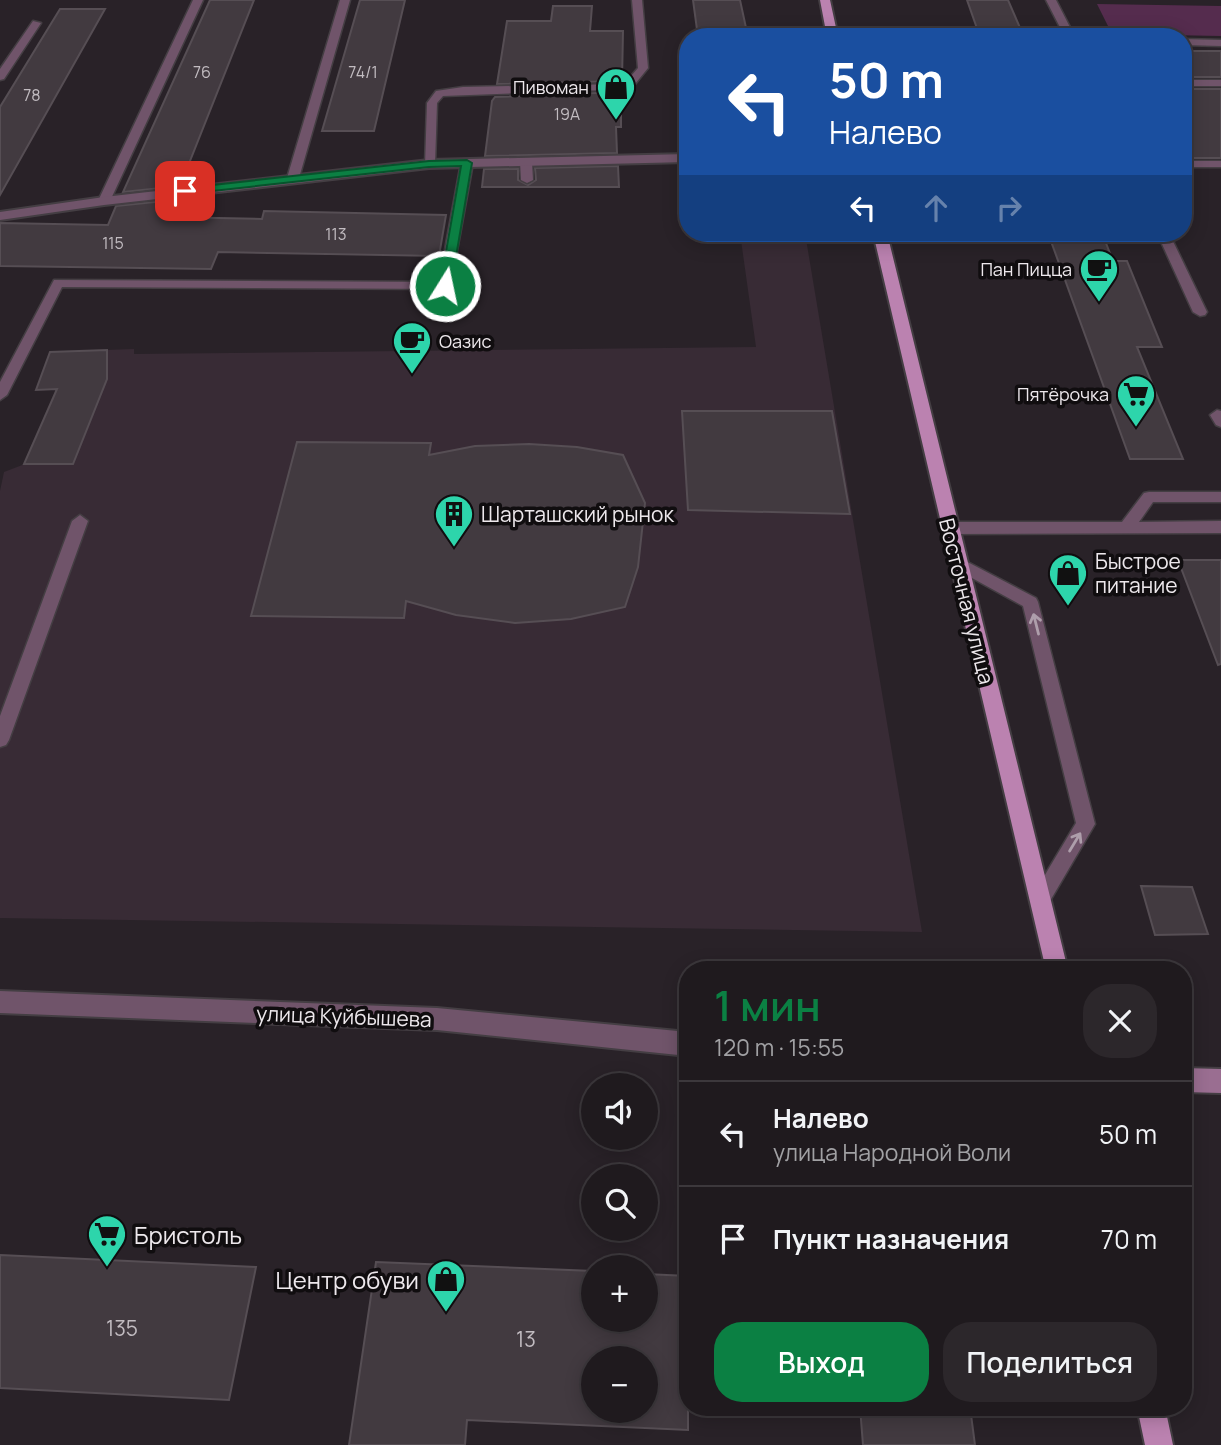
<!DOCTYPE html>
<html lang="ru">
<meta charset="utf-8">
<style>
:root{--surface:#1f1a1e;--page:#2c272b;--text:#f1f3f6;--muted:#a1a1a4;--line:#3c383c;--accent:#0b8043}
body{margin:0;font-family:Manrope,sans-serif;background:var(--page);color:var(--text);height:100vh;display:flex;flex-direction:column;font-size:26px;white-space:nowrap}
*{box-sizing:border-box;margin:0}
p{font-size:23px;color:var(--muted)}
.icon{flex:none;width:38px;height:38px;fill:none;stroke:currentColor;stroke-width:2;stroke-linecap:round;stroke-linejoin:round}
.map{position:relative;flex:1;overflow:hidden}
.side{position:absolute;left:679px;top:961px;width:513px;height:455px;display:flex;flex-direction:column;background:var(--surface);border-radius:28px;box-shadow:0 4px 18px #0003,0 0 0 2px var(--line)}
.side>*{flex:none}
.guide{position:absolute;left:679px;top:28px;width:513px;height:214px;border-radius:28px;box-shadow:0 4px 18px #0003,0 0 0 2px var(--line);background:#1a4fa0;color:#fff;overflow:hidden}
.buttons{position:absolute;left:581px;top:1073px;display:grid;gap:14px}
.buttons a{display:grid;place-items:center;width:77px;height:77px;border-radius:50%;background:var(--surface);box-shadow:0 4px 18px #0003,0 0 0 2px var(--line);font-size:35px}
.pin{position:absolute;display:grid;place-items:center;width:60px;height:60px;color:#fff;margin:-30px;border-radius:14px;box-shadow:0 4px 10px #0006}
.me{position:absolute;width:77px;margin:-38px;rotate:10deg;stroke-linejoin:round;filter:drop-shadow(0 0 5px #0008)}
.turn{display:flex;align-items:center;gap:24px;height:147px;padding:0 35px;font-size:32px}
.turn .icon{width:91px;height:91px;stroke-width:2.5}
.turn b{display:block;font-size:49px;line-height:60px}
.lanes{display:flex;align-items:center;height:66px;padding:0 35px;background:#0003;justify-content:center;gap:35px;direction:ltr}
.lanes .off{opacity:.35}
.round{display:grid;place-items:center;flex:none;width:74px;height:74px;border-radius:28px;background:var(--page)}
.head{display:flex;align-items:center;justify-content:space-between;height:119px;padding:0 35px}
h1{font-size:42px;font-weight:600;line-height:52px;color:var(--accent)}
.cta{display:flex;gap:14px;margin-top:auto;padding:14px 35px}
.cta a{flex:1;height:80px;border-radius:28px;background:var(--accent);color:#fff;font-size:28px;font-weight:600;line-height:80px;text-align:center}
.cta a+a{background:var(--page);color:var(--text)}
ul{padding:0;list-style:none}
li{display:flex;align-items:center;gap:21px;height:105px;padding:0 35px;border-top:2px solid var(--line)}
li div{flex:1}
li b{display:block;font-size:26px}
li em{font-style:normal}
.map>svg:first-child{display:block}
.built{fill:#382b35}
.green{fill:#552c4e}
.building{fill:#423a40;stroke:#564e54;stroke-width:2;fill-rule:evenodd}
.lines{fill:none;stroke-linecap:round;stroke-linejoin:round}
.service-casing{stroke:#443e43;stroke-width:3}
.minor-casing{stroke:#443e43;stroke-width:4}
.tertiary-casing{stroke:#443e43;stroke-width:4}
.secondary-casing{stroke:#443e43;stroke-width:4}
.primary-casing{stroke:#443e43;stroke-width:4}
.service{fill:#70546a;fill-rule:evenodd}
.minor{fill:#70546a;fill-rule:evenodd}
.tertiary{fill:#70546a;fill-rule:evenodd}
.secondary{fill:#9a6e91;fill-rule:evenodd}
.primary{fill:#bb82b0;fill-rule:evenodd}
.oneway{stroke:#ae9eab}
.route{fill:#0b8043;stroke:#07532c;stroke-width:2}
.labels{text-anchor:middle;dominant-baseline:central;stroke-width:7;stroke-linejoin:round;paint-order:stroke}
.far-number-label{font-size:16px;fill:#c2bcc1}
.far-poi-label{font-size:18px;fill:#ede8ec;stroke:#100d0f;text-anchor:end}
.poi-label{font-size:21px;fill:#ede8ec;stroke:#100d0f;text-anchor:start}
.street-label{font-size:21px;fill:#ede8ec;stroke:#100d0f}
.near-number-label{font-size:21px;fill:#c2bcc1}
.near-poi-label{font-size:24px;fill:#ede8ec;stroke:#100d0f;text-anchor:start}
</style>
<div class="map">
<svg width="1221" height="1445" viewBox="0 0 1221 1445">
<rect width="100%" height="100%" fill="#292228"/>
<path class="built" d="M740 233H805L922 932 0 918V491L4 472 25 464 54 396 56 389 36 390 50 352 134 349V354L756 347Z"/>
<path class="green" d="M1097 4 1221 6V36L1112 34Z"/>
<path class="building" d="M210 0H254L180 186 123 192Z
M360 0H405L374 131H322Z
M693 0H740L748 37H698Z
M967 0H1008L1024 37H980Z
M553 6H592L590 31H623L622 81 497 84 507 21H551Z
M60 9H105L0 195V107Z
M1183 51H1221V77H1183Z
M1183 89H1221V158H1183Z
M621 92V127H616L617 153 485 156 492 101 495 97Z
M618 166 619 187H482L484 169H518V180L528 185 536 180 535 168Z
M174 200 167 217 262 219 264 211 446 215 439 256 218 252 211 269 0 266V223L108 225 116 206Z
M1048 233H1102L1113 261H1127L1162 347H1137L1183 459H1130Z
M107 350V379L73 464H24L57 389 36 390 50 352Z
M682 411H832L850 514 688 510Z
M297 442 431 443 429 455 475 446 529 444 577 447 623 455 645 503 638 567 625 607 571 619 515 623 456 615 406 601 404 618 251 616Z
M1178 560H1221V664L1218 665Z
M1141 886 1192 887 1208 934 1155 935Z
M0 1255 256 1267 229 1400 0 1388Z
M376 1262 593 1271V1320H646V1274L688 1276V1430L467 1420 465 1445H349ZM593 1358H646V1410H593Z
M860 1407H970L975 1445H863Z"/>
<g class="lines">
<g class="service-casing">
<path id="service" d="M193 0H203L110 201 100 204 98 201Z
M340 0H350L299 178 289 180 287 178Z
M632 0H642L648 68 631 89 443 96 437 103 435 164 425 166 427 103 436 91 463 87 624 84 638 68Z
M1046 0H1056L1075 37H1065Z
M33 21 41 23 4 79 0 80V69Z
M1183 39 1221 40V46L1183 45Z
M1183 80H1221V86H1183Z
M526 159 532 162 533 180 527 183 521 180 520 162Z
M467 160 473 163 450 289 62 287 7 395 0 400V382L54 280 439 282 461 163Z
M1183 161H1221V167H1183Z
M1157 233H1169L1207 312 1205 315 1200 316 1193 312Z
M1217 410 1221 411V427L1216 425 1210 415Z
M1149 492H1221V502H1153L1139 522 1221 521V533L949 534 941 528 949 522H1122L1144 493Z
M80 515 88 521 9 740 6 745 0 747V716L72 521Z
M958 557 1036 598 1038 602 1095 824 1047 906 1040 909 1033 906 1030 900 1076 823 1023 606 952 567 950 563Z"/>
</g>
<g class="minor-casing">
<path id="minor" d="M688 154V162L429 168 104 205 0 220V212L104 197 429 160Z"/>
</g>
<g class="tertiary-casing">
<path id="tertiary" d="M0 991 437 1008 688 1032V1056L437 1030 0 1013Z"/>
</g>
<g class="secondary-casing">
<path id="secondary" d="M1183 1068 1221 1069V1093L1183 1092Z"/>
</g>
<g class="primary-casing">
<path id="primary" d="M820 0H830L838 37H827Z
M873 233H887L1068 970H1046Z
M1137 1407H1165L1173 1445H1145Z"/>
</g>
<use href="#service" class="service"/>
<use href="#minor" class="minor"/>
<use href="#tertiary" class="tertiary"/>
<use href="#secondary" class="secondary"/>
<use href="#primary" class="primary"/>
</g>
<defs><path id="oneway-shaft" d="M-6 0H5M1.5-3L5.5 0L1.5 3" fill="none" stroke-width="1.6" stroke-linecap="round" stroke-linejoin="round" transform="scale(1.75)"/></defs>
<g class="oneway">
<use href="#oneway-shaft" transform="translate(1036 624) rotate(-104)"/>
<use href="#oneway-shaft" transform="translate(1075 842) rotate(-59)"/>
</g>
<path class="route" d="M467 160 472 163 451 286 445 290 440 286 461 166 429 167 185 194 180 191 185 188 429 161Z"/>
<defs>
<g id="shop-pin" transform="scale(2.0125)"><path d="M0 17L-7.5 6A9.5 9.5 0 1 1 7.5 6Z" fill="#2dd5ab" stroke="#100d0f"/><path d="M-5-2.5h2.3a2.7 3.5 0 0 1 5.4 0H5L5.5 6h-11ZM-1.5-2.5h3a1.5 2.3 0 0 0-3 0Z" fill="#111"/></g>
<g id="cafe-pin" transform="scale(2.0125)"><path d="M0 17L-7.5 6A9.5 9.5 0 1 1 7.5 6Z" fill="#2dd5ab" stroke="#100d0f"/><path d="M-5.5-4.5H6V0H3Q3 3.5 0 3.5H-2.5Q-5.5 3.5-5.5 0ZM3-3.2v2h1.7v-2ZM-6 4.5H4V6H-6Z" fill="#111"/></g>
<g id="supermarket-pin" transform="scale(2.0125)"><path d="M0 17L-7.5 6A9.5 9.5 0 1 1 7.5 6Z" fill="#2dd5ab" stroke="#100d0f"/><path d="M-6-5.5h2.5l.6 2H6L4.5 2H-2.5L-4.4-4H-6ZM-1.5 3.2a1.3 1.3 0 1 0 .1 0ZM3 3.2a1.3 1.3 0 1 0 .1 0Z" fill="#111"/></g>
<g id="building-pin" transform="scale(2.0125)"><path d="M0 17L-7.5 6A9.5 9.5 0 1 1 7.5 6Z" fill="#2dd5ab" stroke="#100d0f"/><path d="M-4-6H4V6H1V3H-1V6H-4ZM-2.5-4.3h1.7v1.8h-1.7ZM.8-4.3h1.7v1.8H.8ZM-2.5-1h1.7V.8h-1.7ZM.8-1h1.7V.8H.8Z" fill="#111"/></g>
</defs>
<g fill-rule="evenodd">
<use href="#shop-pin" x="616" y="87"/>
<use href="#cafe-pin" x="1099" y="269"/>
<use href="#cafe-pin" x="412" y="341"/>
<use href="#supermarket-pin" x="1136" y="394"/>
<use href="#building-pin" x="454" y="514"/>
<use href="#shop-pin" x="1068" y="573"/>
<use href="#supermarket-pin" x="107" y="1234"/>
<use href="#shop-pin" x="446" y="1279"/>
</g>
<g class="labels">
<g class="far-number-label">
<text x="202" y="72">76</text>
<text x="363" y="72">74/1</text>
<text x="32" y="95">78</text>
<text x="567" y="114">19А</text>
<text x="336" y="234">113</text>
<text x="113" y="243">115</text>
</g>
<g class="far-poi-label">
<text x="589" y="87">Пивоман</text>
<text x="1072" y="269">Пан Пицца</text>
<text x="439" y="341" text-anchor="start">Оазис</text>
<text x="1109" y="394">Пятёрочка</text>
</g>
<g class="poi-label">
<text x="481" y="514">Шарташский рынок</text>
<text x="1095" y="561">Быстрое<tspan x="1095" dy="24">питание</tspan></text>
</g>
<g class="street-label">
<text transform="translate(967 601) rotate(76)">Восточная улица</text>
<text transform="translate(344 1016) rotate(2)">улица Куйбышева</text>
</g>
<g class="near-number-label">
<text x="122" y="1328">135</text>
<text x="526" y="1339">13</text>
</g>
<g class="near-poi-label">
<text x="134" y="1234">Бристоль</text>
<text x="419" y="1279" text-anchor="end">Центр обуви</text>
</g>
</g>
</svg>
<div class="buttons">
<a><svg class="icon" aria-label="sound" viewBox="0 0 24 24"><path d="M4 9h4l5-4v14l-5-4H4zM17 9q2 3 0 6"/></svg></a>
<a><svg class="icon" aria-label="search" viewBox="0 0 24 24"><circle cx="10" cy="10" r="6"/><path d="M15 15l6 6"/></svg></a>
<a>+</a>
<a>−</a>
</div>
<div class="pin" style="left:185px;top:191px;background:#d93025"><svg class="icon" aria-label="arrive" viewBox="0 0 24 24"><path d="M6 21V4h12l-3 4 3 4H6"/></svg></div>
<svg class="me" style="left:445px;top:286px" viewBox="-20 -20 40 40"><circle r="17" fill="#0b8043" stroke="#fff" stroke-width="3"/><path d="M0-11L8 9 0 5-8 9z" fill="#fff"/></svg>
<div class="guide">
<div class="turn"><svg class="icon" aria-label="left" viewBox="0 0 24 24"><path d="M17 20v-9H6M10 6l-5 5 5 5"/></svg><div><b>50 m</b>Налево</div></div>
<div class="lanes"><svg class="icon" aria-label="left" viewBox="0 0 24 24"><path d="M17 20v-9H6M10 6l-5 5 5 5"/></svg><svg class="icon off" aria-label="ahead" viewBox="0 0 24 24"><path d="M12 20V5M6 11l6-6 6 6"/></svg><svg class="icon off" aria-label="right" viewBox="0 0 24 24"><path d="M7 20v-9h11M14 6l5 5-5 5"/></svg></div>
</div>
<section class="side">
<div class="head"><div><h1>1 мин</h1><p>120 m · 15:55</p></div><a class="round"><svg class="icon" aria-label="close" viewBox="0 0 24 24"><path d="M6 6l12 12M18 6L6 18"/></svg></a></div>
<ul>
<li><svg class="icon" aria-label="left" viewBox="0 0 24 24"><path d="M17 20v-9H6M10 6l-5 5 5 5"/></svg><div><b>Налево</b><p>улица Народной Воли</p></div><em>50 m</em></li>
<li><svg class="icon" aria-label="arrive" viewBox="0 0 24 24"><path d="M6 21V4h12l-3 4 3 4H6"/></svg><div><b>Пункт назначения</b></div><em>70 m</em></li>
</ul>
<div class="cta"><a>Выход</a><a>Поделиться</a></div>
</section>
</div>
